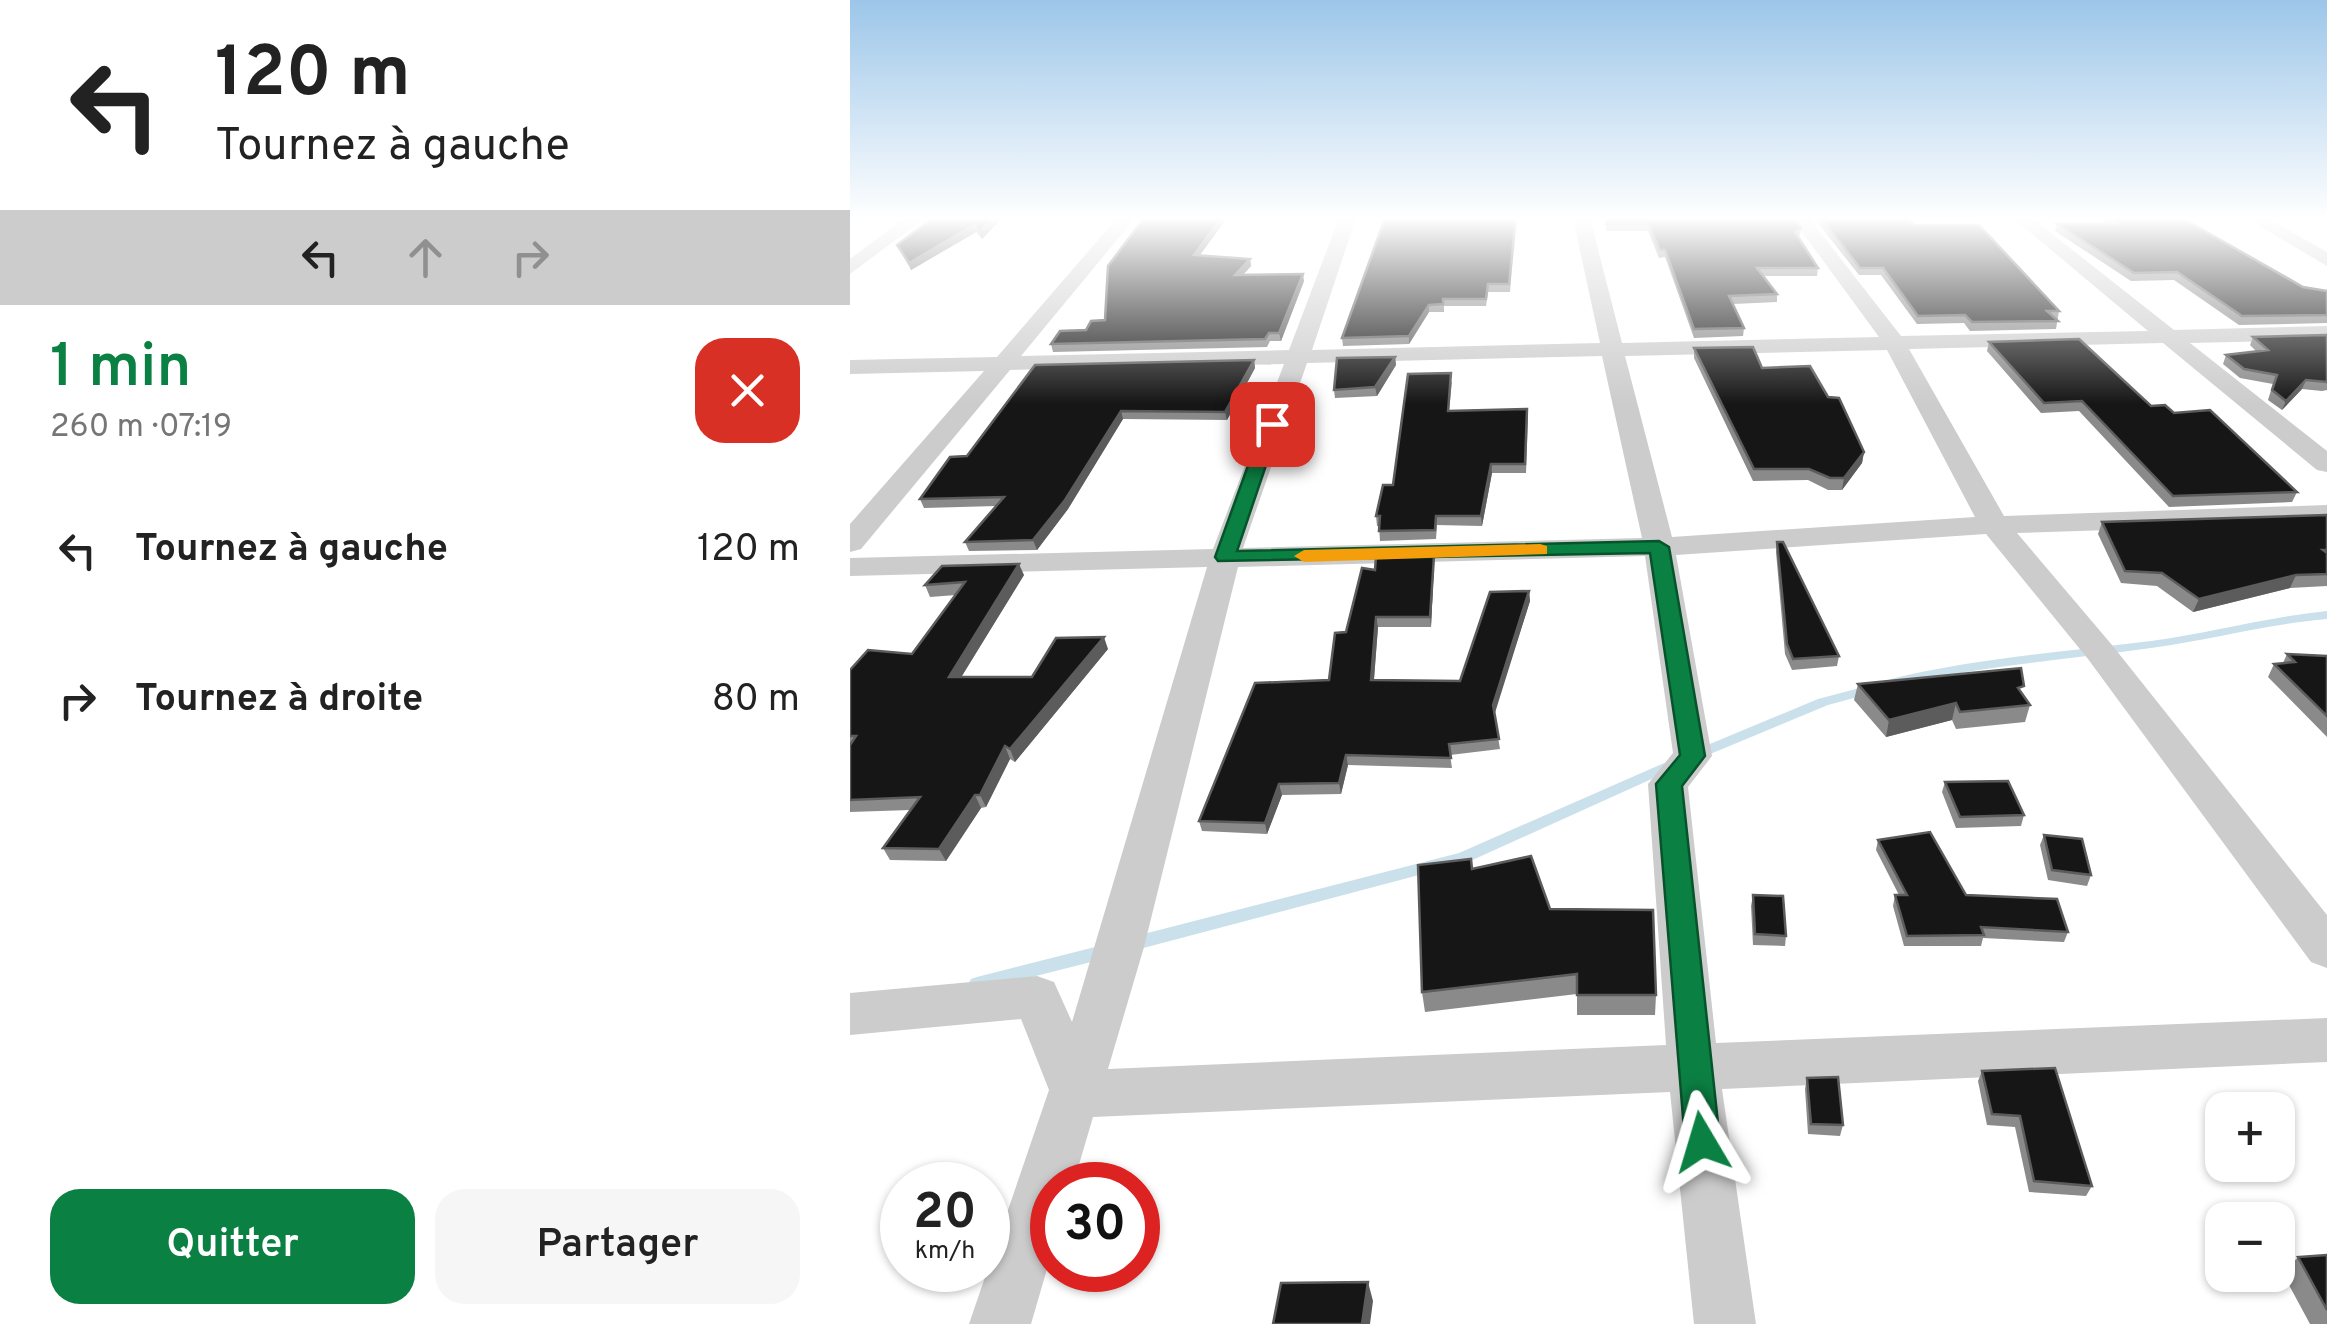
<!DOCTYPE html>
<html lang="fr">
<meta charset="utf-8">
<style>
:root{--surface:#fff;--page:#f6f6f6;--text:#222;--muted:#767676;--accent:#0b8043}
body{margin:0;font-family:Overpass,sans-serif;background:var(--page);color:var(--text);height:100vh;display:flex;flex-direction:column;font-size:38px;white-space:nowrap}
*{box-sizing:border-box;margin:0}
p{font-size:32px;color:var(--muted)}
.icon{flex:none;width:55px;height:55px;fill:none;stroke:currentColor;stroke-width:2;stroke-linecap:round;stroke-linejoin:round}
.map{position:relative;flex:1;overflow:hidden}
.details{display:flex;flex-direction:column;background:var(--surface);width:850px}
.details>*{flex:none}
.top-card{background:#fff;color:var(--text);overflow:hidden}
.fabs{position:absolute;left:1355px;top:1092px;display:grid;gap:20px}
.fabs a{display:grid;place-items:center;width:90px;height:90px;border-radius:20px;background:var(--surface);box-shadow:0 2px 8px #0004;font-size:50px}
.speed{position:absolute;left:30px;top:1162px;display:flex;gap:20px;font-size:50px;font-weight:700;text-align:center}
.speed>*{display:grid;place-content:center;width:130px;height:130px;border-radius:50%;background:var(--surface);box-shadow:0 2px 8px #0004;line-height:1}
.speed small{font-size:25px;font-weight:400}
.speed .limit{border:15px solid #d22;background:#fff;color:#111}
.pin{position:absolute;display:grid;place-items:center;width:85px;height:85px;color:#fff;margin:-42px;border-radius:20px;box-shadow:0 5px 15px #0006}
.me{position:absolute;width:110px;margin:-55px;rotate:353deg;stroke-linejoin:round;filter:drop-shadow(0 0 8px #0008)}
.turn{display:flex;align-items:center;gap:35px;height:210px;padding:0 50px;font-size:45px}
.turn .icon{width:130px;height:130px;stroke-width:2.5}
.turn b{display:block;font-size:70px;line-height:85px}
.lanes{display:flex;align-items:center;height:95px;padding:0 50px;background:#0003;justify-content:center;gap:50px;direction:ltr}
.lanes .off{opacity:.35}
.round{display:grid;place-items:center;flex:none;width:105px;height:105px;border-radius:30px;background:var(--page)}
.summary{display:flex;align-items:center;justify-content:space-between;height:170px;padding:0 50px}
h1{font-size:60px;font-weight:600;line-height:75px;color:var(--accent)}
.action{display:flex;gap:20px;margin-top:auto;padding:20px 50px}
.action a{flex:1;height:115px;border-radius:30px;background:var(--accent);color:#fff;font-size:40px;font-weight:600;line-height:115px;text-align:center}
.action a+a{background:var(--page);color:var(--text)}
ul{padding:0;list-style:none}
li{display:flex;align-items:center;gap:30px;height:150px;padding:0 50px}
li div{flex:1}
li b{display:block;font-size:38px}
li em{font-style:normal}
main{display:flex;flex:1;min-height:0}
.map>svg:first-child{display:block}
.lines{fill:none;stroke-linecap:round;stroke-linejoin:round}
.stream{fill:#cae0eb;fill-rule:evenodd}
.minor{fill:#ccc;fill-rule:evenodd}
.wall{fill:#8a8a8a}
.shaded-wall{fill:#5c5c5c}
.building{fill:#161616;stroke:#5c5c5c;stroke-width:2.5}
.route{fill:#0b8043;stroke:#07532c;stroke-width:2.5}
.slow{fill:#f59e0b}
</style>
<main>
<section class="details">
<div class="top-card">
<div class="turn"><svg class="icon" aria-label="left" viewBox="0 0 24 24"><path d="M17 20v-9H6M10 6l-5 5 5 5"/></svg><div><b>120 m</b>Tournez à gauche</div></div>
<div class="lanes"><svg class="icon" aria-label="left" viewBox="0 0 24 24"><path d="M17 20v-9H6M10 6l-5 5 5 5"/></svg><svg class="icon off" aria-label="ahead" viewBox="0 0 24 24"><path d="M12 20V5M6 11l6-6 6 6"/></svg><svg class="icon off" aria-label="right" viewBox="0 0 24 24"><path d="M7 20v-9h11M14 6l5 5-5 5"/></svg></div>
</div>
<div class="summary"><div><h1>1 min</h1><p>260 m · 07:19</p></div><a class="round" style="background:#d93025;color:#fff"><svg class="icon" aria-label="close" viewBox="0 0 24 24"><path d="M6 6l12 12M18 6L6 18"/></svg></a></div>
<ul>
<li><svg class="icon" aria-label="left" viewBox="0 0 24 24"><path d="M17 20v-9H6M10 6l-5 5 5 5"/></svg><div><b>Tournez à gauche</b></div><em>120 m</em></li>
<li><svg class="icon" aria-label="right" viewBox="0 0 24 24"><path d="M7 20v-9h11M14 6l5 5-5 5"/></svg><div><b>Tournez à droite</b></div><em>80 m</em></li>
</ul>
<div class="action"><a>Quitter</a><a>Partager</a></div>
</section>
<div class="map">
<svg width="1477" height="1324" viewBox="0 0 1477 1324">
<rect width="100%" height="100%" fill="#fff"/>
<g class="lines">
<path class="stream" d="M1477 611V619C1418 624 1360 640 1301 648 1214 660 1127 666 1041 687L1035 683 1041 679C1127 658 1214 652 1301 641 1360 633 1418 617 1477 611Z
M1021 685 1026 686 1027 689 1026 692 978 705 853 757H843L841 754 843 751 968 699Z
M821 760 826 762 828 765 826 768 618 862 282 951 276 949 274 944 276 939 282 937 609 853Z
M257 944 263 946 265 951 263 956 257 958 127 991 121 989 118 984 121 979 127 977Z"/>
<path class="minor" d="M55 218H75L0 274V259Z
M267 218H285L171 356 439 350 489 218H506L462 350 750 343 723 218H740L772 343 1029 337 942 218H959L1051 336 1298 331 1163 218H1182L1324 330 1477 326V340L1340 343 1477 451V472L1467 470 1313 343 1059 349 1154 516 1477 505V523L1167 533 1262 645 1477 915V968L1461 962 1238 659 1136 534 826 555 862 756 838 787 866 1043 1477 1018V1062L872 1089 906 1324H844L820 1092 243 1117 223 1185H202V1252L181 1324H119L199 1090 171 1019 0 1035V993L187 976 204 982 222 1022 357 567 0 576V558L363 549 434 364 160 370 11 549 0 552V524L134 371 0 374V360L147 357ZM1037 350 1125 517 822 537 775 356ZM752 356 792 538 393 548 457 363ZM795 556 823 753 798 784 816 1045 258 1069 294 947 388 567Z
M1396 218H1417L1477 252V266Z"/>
</g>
<path class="wall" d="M152 218 132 239 126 232 61 270 47 245Z
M666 218 660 292H638L636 306H594V312H579L559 344 493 346 492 338Z
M964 218H1057L1064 225 1209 311 1206 329 1120 331 1114 323 1067 324 1031 275H1009Z
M1252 218H1332L1453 287 1477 291V323L1389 325 1324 280 1281 281 1205 231 1207 224H1255L1252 221Z
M756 224 951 228 950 235 947 237 968 268 967 276H913L927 294V302L883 304 894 328 893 336 844 338 815 257 809 258 798 231H756Z
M350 256 400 259 401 266 393 275 454 281 431 341H420L417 347 203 352 201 344 255 320Z
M1477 335V390L1472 391 1452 389 1432 410 1418 400 1423 384 1390 378 1373 364 1376 355 1406 351 1400 345 1403 337Z
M1139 342 1301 406 1447 492 1442 502 1319 507 1229 411 1191 413 1137 351Z
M844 348 912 368 1014 452 1012 463 992 490H978L958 480 903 481 844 358Z
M545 357 546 365 527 396 485 398 484 390Z
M404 360 405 368 377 420 273 419 218 509 187 550 119 551 115 542 146 506 74 508 70 499 117 456Z
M602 381 599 411 678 417 676 473H642L632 526 587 525 586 539 530 541 529 526H527L526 516Z
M1477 515V586L1440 588 1343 612 1307 586 1271 583 1248 534 1252 522Z
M927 542 989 656 987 666 942 670 935 654 926 552Z
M584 565 581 627H528L524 680 610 681 679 591 680 601 644 713 650 749 600 755 602 768 498 765 491 794 432 795 417 834 352 831 349 821 479 680 496 632 525 570Z
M174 575 111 677H182L258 649 165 762 160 759 136 807 131 808 96 861 40 860 33 848 60 810 0 812V670L62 654 106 595 80 597 75 585Z
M1437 654 1477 656V737L1418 677 1424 664 1433 663Z
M1008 684 1172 694 1180 705 1175 722 1106 729 1102 720 1036 737 1004 700Z
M1095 782 1174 815 1171 826 1106 828 1092 792Z
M1194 835 1241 875 1237 886 1198 880 1190 845Z
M1028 840 1116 895 1218 932 1214 942 1133 938 1131 946H1054L1043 906 1045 895H1049L1026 850Z
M622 869 700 909 806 995 805 1015H727V994L575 1012 572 992Z
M903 895 936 936 935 946 903 945 901 906Z
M1132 1071 1242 1186 1236 1196 1179 1192 1165 1127 1137 1125 1128 1081Z
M957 1078 993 1125 990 1136 958 1134 955 1089Z
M1477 1255V1324H1460L1433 1274 1448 1257Z"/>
<path class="shaded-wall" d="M143 218H152L132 239 129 232Z
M371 218H377L345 262 344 255Z
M124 225 126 232 61 270 59 263Z
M400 259 401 266 386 282 385 275Z
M453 274 454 281 431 341 429 333Z
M579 305V312L559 344V336Z
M545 357 546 365 527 396 525 387Z
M404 360 405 368 377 420 375 412Z
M1456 380 1452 389 1432 410 1436 401Z
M271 411 273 419 218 509 187 550 183 540Z
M1014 452 1012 463 992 490 994 478Z
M641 464 642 473 632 526 631 516Z
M584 556V565L581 627 580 617Z
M169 564 174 575 104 689 99 677Z
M1446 575 1440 588 1343 612 1349 599Z
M679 591 680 601 644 716 643 705Z
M526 617 528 627 523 691 521 680Z
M254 637 258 649 165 762 160 749Z
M1106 703 1102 720 1036 737 1039 720Z
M155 746 160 759 136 807 130 795Z
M496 755 498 765 491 794 489 783Z
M429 784 432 795 417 834 415 823Z
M125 795 131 808 96 861 89 849Z
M518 1282 523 1301 520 1324H512Z"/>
<path class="building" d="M83 218H143L129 232 124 225 59 263 47 245Z
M294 218H371L344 255 400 259 385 275 453 274 429 333H419L415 339 201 344 210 331 236 330 241 321 255 320 258 266Z
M535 218H666L659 284H638L636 299H593V304L579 305 559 336 492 338Z
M757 218H944L951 228 945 232 968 268H907L927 294 879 296 894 328 844 329 815 250H810L798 224H756Z
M971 218H1057L1064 225H1129L1209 311H1197L1208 321 1122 322 1115 315 1068 316 1033 268H1010Z
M1260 218H1332L1453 287 1477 291V315L1392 316 1327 272 1284 273 1207 224H1268Z
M1477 335V382L1456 380 1436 401 1422 390 1427 375 1394 369 1376 355 1418 350 1403 337Z
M1229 339 1301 406 1315 405 1324 413 1360 410 1447 492 1323 496 1232 401 1194 403 1139 342Z
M903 347 912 368 960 366 978 397 989 398 1014 452 994 478H980L959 469H904L844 348Z
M545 357 525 387 484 390 487 358Z
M404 360 375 412 271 411 215 500 183 540 115 542 154 497 70 499 100 457 117 456 185 365Z
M601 373 598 411 677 409 675 464H641L631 516H586L585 530 529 531 530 516H526L533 485H543L558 374Z
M1477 515V550H1473L1477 553V574L1446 575 1349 599 1312 573 1275 571 1252 522Z
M927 542H933L989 656 943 659 937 644Z
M584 556 580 617H526L521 680 610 681 640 592 679 591 643 705 649 739 599 744 601 758 496 755 489 783 429 784 415 823 349 821 405 683 479 680 485 633 496 632 512 568 525 570 526 557Z
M169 564 99 677H182L206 638 254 637 160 749 155 746 130 795H125L89 849 33 848 70 797 0 800V745L6 736H0V670L18 650 62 654 115 582 75 585 92 566Z
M1437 654 1477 656V716L1424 664 1445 662Z
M1171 668 1174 686 1168 688 1180 705 1110 712 1106 703 1039 720 1008 684Z
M1158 781 1174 815 1110 817 1095 782Z
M1080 832 1116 895 1207 899 1218 932 1131 927 1134 935 1057 936 1045 895H1057L1028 840Z
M1194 835 1232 839 1241 875 1202 870Z
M681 856 700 909 803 910 806 995H727V974L572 992 568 865 621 859 622 869Z
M903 895 933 896 936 936 905 934Z
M1205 1068 1242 1186 1184 1181 1170 1116 1142 1114 1132 1071Z
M988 1077 993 1125 961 1124 957 1078Z
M1477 1255V1310L1448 1257Z
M518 1282 512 1324H423L431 1283Z"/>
<linearGradient id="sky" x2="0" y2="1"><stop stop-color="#9cc6e9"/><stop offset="0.54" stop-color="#fff"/><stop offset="1" stop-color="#fff" stop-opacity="0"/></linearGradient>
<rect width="1477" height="404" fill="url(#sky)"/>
<path class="route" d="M422 419 430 424 387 551 809 541 819 547 855 756 832 786 870 1142 865 1153 852 1158 840 1153 835 1142 806 784 830 755 800 553 368 561 365 557 413 424Z"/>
<path class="slow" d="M690 544 697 546V554L454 562 444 556 454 550Z"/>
</svg>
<div class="fabs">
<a>+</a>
<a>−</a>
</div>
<div class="speed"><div>20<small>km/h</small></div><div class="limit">30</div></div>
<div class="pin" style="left:422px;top:424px;background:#d93025"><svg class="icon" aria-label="arrive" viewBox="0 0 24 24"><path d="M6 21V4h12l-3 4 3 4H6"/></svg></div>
<svg class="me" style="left:852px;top:1142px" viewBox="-20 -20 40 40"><path d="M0-17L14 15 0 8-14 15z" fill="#0b8043" stroke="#fff" stroke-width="4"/></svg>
</div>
</main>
